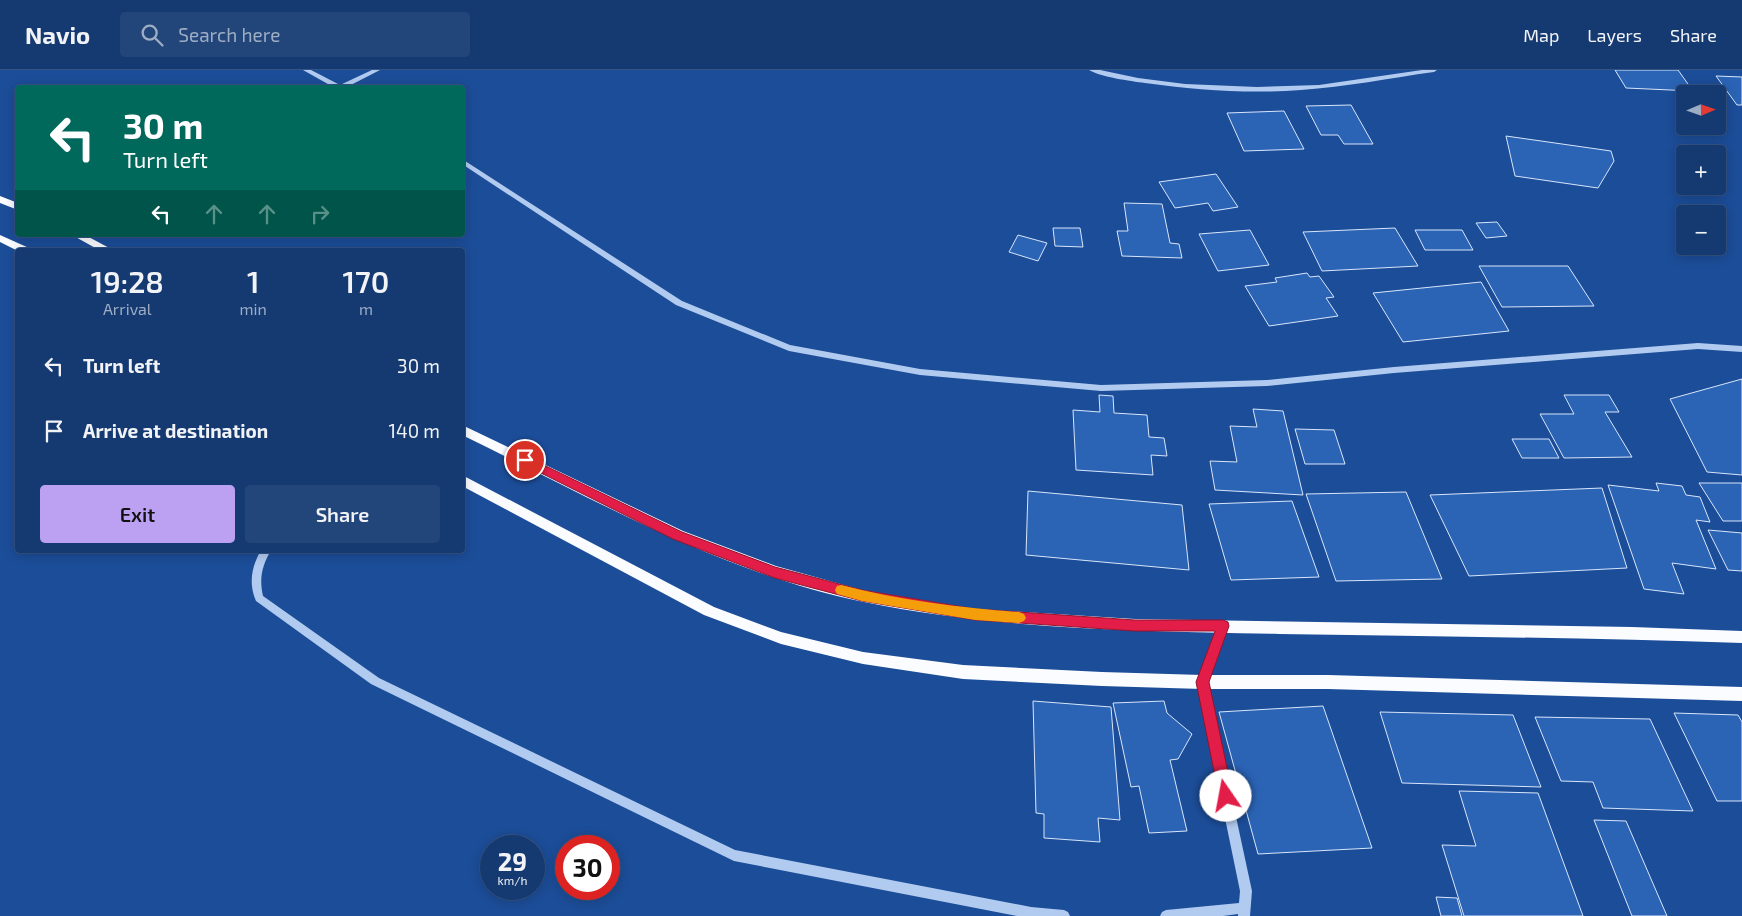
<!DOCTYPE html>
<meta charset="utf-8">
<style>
:root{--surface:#153a72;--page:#22457a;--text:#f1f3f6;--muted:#9dadc4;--line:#345484;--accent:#bca0f2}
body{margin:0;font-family:"Exo 2",sans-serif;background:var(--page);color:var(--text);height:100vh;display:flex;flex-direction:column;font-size:19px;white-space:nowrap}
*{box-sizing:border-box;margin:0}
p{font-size:16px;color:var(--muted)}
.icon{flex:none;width:28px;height:28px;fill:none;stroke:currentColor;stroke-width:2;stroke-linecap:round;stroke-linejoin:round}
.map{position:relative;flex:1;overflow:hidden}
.details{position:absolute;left:15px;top:178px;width:450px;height:305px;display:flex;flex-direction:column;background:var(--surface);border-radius:5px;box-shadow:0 2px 12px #0003,0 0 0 1px var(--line)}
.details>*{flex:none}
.hud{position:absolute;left:15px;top:15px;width:450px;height:152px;border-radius:5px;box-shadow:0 2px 12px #0003,0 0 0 1px var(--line);background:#00695c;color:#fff;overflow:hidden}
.needle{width:32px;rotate:88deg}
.tools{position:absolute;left:1676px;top:15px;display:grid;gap:10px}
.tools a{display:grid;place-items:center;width:50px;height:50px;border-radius:5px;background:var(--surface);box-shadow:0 2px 12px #0003,0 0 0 1px var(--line);font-size:25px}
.speed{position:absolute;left:480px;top:765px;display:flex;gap:10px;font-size:25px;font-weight:700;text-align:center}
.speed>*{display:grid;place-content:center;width:65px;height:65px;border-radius:50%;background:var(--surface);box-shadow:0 2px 12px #0003,0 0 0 1px var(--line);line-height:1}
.speed small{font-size:12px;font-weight:400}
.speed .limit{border:8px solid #d22;background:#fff;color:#111}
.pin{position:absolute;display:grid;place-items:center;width:42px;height:42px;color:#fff;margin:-21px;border:2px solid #fff;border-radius:50%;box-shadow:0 1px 5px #0007}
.me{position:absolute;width:55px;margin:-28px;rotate:348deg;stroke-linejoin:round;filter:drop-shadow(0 0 4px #0008)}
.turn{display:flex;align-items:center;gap:18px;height:105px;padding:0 25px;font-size:22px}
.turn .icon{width:65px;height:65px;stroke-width:2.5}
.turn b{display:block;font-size:35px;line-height:42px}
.lanes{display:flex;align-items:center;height:48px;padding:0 25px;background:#0003;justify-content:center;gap:25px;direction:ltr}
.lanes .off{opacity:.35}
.eta{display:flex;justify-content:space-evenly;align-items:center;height:85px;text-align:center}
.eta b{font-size:30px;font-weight:600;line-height:35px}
.action{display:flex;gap:10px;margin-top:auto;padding:10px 25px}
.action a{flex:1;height:58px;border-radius:5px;background:var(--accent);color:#111;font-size:20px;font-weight:600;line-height:58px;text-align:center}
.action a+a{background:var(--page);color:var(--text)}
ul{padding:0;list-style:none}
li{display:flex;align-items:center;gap:15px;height:65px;padding:0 25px}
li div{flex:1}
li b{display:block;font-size:19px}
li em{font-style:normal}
header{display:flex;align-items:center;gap:30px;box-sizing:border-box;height:70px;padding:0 25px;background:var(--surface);border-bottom:1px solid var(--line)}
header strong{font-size:24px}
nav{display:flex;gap:28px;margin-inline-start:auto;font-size:18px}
.search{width:350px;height:45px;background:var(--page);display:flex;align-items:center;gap:12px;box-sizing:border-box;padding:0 18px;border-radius:5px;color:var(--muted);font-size:19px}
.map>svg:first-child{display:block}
.building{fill:#2b63b5;stroke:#d8e6fb}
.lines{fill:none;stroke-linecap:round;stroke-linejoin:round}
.minor{fill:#b1cbf0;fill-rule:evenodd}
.major{fill:#fafcff;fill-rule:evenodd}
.route{fill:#e11d48;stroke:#92132f}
.slow{fill:#f59e0b}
</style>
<header>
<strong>Navio</strong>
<div class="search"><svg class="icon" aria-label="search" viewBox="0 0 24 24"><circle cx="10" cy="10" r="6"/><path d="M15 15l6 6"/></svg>Search here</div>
<nav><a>Map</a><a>Layers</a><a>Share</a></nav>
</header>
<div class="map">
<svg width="1742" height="846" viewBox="0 0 1742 846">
<rect width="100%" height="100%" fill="#1c4d98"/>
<path class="building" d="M1615 0H1678L1693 21 1626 18Z
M1716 6 1742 7V35H1737Z
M1351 35 1373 74H1344L1338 65H1321L1306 36Z
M1284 41 1304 79 1244 81 1227 43Z
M1506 66 1611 81 1614 91 1598 118 1515 106Z
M1216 104 1238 137 1213 141 1208 133 1175 138 1159 112Z
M1124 133 1162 134 1170 173 1179 174 1182 188 1122 186 1117 161H1128Z
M1497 152 1507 166 1486 168 1476 153Z
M1053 158H1080L1083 177 1055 176Z
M1395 158 1418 196 1322 201 1303 162Z
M1250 160 1269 195 1218 201 1199 164Z
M1415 160H1462L1473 180H1425Z
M1018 165 1047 173 1038 191 1009 182Z
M1479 196H1568L1594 236 1502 237Z
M1307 203 1310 207 1319 206 1334 227 1326 228 1338 246 1269 256 1245 216 1277 212 1275 208Z
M1481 212 1509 261 1403 272 1373 223Z
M1742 309V405L1707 402 1670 329Z
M1099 325 1113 326 1114 343 1147 345 1149 367 1164 368 1167 386 1151 385 1153 405 1076 400 1073 340 1100 342Z
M1564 325H1609L1619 342H1605L1632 387 1564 388 1540 344H1574Z
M1253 339 1283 341 1303 425 1215 420 1210 391 1237 392 1230 356 1257 357Z
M1295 359 1334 360 1345 394H1305Z
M1512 369H1549L1559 388H1522Z
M1656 413 1682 416 1686 425 1700 427 1710 452 1696 450 1716 499 1672 493 1684 524 1644 519 1608 415 1659 421Z
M1699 413H1742V451H1723Z
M1602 418 1627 498 1469 506 1430 425Z
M1028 421 1182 435 1189 500 1026 485Z
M1406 422 1442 509 1336 511 1306 424Z
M1292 431 1319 507 1231 510 1209 434Z
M1708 460 1742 463V501L1728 500Z
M1033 631 1111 637 1120 750 1098 748 1100 772 1044 768V744L1036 743Z
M1164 631 1167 643 1192 664 1178 689 1170 690 1187 761 1149 763 1139 716 1131 717 1113 633Z
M1323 636 1372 778 1258 784 1219 642Z
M1380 642 1513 645 1541 717 1402 713Z
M1674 643 1738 645 1742 652V731H1717Z
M1535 647 1650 649 1693 741 1603 738 1593 712 1561 711Z
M1459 721 1538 723 1583 846H1464L1442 775 1476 776Z
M1594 750 1626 751 1667 846H1632Z
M1436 827 1457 828 1462 846H1441Z"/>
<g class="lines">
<path class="minor" d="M303 0H311L340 15 372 0H380L345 18H335Z
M1089 0H1100L1138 8 1185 14 1257 17 1319 15 1422 0H1437L1434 2C1390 8 1346 17 1301 20 1249 24 1196 20 1145 13 1130 11 1101 7 1089 0Z
M462 89 682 231 790 275 920 299 1101 315 1267 310 1394 297 1698 273 1742 276V282L1698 279 1394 303 1267 316 1101 321 920 305 789 281 676 235 462 94Z
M261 480H271C262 496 259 508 263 526L379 608 735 780 1031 837 1064 840 1068 842 1070 846H1017L734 791 371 614 256 531C248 513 252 496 261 480Z
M1223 552 1226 553 1228 556 1207 612 1252 821 1250 846H1238V844L1223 846H1160L1162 842 1166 840 1239 833 1240 821 1197 612 1218 556 1220 553Z"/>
<path class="major" d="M0 126 18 133V140L0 133Z
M0 165 29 178 30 180 18 181 0 172Z
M72 165H85L113 180H99Z
M462 355 683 461 776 496 862 520 975 539 1135 549 1632 557 1742 561V573C1588 568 1433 566 1279 564 1140 561 1001 560 864 532 721 503 592 428 462 365Z
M462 405 714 537 781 562 863 582 963 595 1102 602 1202 605H1328L1742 617V631L1328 619H1202L1102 616 963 609 863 594 781 574 704 545 462 416Z"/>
</g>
<path class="route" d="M525 386 682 462 775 497 862 520 975 539 1135 550H1223L1228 552 1229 556 1209 612 1233 726 1231 731 1226 733 1221 731 1219 726 1196 612 1215 561H1135L975 550 862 531 775 508 673 469 521 393 519 390Z"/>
<path class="slow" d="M841 515C899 530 960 538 1019 542L1024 544 1026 548 1024 551 1019 553 975 550 862 531 837 524 835 520 837 516Z"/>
</svg>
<div class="tools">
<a><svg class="needle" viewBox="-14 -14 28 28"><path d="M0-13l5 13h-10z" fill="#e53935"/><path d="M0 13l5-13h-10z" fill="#9dadc4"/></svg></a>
<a>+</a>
<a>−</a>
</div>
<div class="speed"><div>29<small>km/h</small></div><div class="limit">30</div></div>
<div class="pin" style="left:525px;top:390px;background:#d93025"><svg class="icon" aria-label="arrive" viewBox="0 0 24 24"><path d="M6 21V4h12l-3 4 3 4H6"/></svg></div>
<svg class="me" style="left:1226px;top:726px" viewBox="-20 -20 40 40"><circle r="19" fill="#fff"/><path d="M0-13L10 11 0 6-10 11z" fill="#e11d48"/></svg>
<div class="hud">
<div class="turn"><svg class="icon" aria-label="left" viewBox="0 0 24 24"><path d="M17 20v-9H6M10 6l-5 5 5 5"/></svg><div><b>30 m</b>Turn left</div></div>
<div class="lanes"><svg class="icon" aria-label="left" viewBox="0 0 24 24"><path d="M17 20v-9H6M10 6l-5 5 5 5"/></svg><svg class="icon off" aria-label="ahead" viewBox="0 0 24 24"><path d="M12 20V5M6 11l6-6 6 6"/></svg><svg class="icon off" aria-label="ahead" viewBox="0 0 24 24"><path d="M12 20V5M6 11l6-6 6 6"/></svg><svg class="icon off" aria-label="right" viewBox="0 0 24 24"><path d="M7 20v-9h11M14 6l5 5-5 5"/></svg></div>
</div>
<section class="details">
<div class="eta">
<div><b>19:28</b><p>Arrival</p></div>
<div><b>1</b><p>min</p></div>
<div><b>170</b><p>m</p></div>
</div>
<ul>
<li><svg class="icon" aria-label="left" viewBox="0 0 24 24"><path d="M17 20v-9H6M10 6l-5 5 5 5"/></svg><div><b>Turn left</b></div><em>30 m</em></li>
<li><svg class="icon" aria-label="arrive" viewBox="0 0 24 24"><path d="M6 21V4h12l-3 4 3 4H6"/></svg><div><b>Arrive at destination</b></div><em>140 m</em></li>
</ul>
<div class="action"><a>Exit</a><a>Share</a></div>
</section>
</div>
